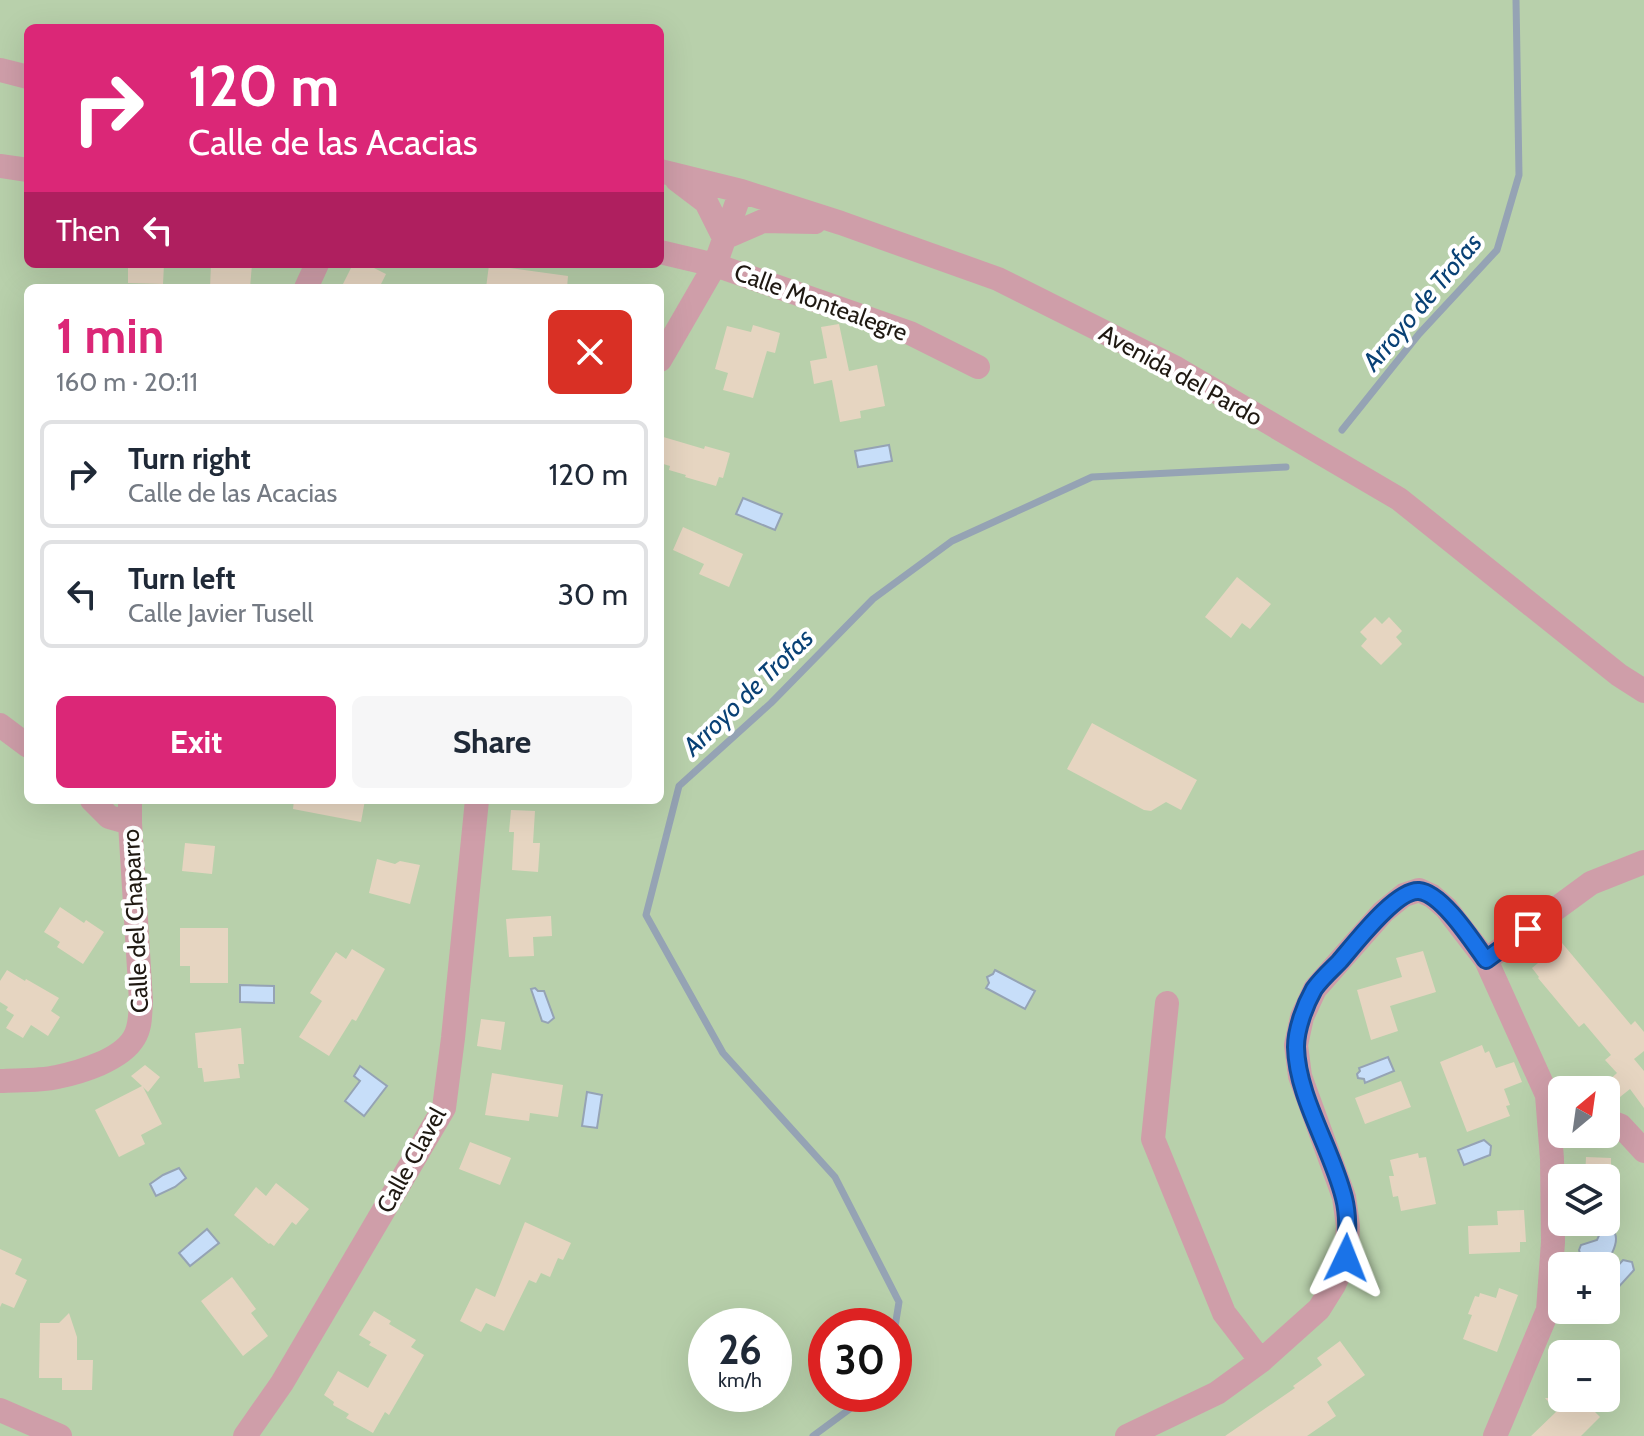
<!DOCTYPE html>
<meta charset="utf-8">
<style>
:root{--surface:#fff;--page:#f6f6f7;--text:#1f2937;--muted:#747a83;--line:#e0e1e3;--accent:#db2777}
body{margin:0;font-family:Cabin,sans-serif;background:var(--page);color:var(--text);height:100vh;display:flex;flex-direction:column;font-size:30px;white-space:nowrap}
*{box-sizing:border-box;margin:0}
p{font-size:26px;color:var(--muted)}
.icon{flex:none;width:44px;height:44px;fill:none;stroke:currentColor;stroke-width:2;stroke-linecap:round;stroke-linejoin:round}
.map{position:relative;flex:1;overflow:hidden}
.drawer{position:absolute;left:24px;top:284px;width:640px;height:520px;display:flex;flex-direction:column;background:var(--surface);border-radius:12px;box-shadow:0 8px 32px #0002}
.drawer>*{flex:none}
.guide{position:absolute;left:24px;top:24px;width:640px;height:244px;border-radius:12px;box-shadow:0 8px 32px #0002;background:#db2777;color:#fff;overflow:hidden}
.needle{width:52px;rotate:29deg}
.controls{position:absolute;left:1548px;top:1076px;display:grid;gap:16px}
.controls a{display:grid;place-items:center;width:72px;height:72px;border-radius:12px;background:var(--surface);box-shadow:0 8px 32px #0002;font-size:40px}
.speed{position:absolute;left:688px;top:1308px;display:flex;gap:16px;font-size:40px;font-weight:700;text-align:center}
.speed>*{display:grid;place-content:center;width:104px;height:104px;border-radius:50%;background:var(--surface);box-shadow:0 8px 32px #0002;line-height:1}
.speed small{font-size:20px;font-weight:400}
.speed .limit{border:12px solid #d22;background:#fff;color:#111}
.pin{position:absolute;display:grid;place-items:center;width:68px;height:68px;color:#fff;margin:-34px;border-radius:16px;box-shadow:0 4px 12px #0006}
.me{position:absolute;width:88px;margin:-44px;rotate:2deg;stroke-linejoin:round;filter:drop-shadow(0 0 6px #0008)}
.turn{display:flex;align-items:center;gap:28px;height:168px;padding:0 32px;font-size:36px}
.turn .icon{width:104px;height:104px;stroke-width:2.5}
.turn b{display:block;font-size:56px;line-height:68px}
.then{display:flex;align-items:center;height:76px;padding:0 32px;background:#0003;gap:16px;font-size:30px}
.round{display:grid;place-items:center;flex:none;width:84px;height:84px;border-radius:12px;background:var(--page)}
.overview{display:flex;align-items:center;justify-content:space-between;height:136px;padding:0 32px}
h1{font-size:48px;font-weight:700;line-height:60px;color:var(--accent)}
.action{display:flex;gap:16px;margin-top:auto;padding:16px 32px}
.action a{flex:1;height:92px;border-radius:12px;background:var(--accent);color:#fff;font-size:32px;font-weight:700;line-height:92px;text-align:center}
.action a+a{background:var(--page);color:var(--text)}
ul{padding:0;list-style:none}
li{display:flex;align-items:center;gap:24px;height:108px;margin:0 16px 12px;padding:0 16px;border:4px solid var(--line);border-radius:12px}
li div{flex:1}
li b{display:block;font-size:30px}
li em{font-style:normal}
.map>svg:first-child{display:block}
.green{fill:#b8d0ab;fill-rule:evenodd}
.water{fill:#c7def9;stroke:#95a3b4;stroke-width:2}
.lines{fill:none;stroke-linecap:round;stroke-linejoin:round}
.stream{stroke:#95a3b4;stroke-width:7}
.building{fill:#e6d5c1}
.street{stroke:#cf9ea9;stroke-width:24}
.route-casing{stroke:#114b97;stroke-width:20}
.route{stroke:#1a73e8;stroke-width:14}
.labels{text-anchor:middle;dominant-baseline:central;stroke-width:8;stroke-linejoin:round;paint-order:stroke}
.street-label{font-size:24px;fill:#1f1912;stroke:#fff}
.water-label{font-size:26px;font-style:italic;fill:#094175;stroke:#fff}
</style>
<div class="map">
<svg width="1644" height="1436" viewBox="0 0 1644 1436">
<rect width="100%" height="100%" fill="#fdf6ee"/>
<path class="green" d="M0 0H1644V1436H0ZM28 28H660V264H28ZM28 288H660V800H28ZM1562 1090H1606V1134H1562ZM1562 1178H1606V1222H1562ZM1562 1266H1606V1310H1562ZM706 1326H774V1394H706ZM826 1326H894V1394H826ZM1562 1354H1606V1398H1562Z"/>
<path class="water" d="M889 445 892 461 858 467 855 451Z
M743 498 782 514 775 530 736 514Z
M995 970 1035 991 1025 1009 986 988 989 983 987 977 993 974Z
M240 985 274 986V1003L240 1002Z
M535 988 538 991H544L554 1018 548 1023 542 1021 531 989Z
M1388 1057 1394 1071 1365 1083 1364 1079 1358 1078 1357 1074 1360 1071 1359 1068Z
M360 1066 387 1086 364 1116 345 1101 360 1081 354 1076Z
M587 1092 602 1095 597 1128 582 1126Z
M1484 1140 1491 1146 1490 1155 1464 1165 1458 1150Z
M179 1168 186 1178 175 1187 156 1196 150 1184 163 1175Z
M1606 1228 1612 1229C1619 1236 1616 1245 1612 1253 1604 1260 1591 1260 1581 1256L1579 1250 1581 1245 1597 1240 1601 1231Z
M207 1229 219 1243 190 1266 179 1253Z
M1623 1260 1632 1262 1634 1270 1615 1291 1606 1284V1279Z"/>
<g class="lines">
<path class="stream" d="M1342 430 1419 334 1497 250 1519 175 1516 0
M894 1333 899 1302 835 1177 723 1053 646 915 679 786 771 703 873 599 952 541 1092 477 1286 467
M813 1436 870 1394"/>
</g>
<path class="building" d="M128 264H164L163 284 128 283Z
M211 264H252L250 288H210Z
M353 264H366L386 274 379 288H341Z
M489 265 568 276 567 288H486Z
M839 324 849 371 877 365 885 406 860 411 861 418 840 422 832 380 814 384 810 361 827 358 821 327Z
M753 325 780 333 775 353 767 351 753 398 723 390 728 373 715 369 727 326 751 332Z
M660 436 704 449 705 446 730 453 723 478 719 477 716 486 685 477 686 475 669 470 670 466 660 463Z
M683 527 743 554 729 587 699 574 704 564 673 550Z
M1237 577 1271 604 1250 629 1242 623 1231 638 1205 617Z
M1375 617 1382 624 1389 617 1402 631 1396 637 1402 644 1381 665 1361 646 1367 639 1360 632Z
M1092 723 1197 780 1181 810 1166 802 1151 811 1144 810 1067 769Z
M294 800H365L361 822 293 809Z
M511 810 535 811 533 843H540L538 872 512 870 514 832H509Z
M185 843 215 846 212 874 182 871Z
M377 859 395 864 400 861 420 865 410 904 369 893Z
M60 907 84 923 86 920 104 932 83 964 57 947 60 942 44 932Z
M551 916 552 936 533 937 534 956 509 957 506 919Z
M180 928H228V983H190V966H180Z
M1562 943 1631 1025 1635 1021 1644 1032V1051L1634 1059 1644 1071V1108L1630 1089 1620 1097 1606 1083 1617 1073 1605 1060 1611 1055 1584 1023 1579 1027 1538 978 1539 977 1532 968Z
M352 949 385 969 356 1021 352 1019 329 1056 299 1037 322 1001 310 993 336 952 346 959Z
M1423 951 1436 992 1390 1006 1398 1031 1371 1040 1357 990 1402 977 1396 958Z
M7 970 25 981 26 979 59 998 51 1011 60 1017 48 1036 31 1025 23 1038 6 1028 14 1015 6 1010 8 1007 0 1002V981Z
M481 1019 505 1022 501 1050 477 1046Z
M241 1028 244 1064H238L240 1078 204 1082 202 1068H198L195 1033Z
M1482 1045 1485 1053 1489 1051 1496 1068 1514 1062 1522 1082 1504 1089 1510 1105 1506 1106 1510 1116 1467 1132 1440 1062Z
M145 1065 160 1077 148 1092 143 1087 162 1124 141 1135 145 1144 119 1157 95 1110 142 1086 131 1076Z
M492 1073 563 1085 558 1117 530 1113 529 1121 485 1115Z
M1401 1081 1411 1107 1365 1124 1355 1098Z
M470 1142 511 1158 500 1185 459 1169Z
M1418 1153 1419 1158 1426 1157 1436 1204 1401 1211 1398 1196 1393 1197 1389 1176H1394L1390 1160Z
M1586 1157 1611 1158V1178H1585Z
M276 1183 309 1209 296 1225 292 1222 274 1246 270 1243 269 1244 234 1215 256 1187 266 1196Z
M1524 1210 1526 1242H1520V1252L1469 1254 1468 1226 1498 1225 1497 1211Z
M525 1222 571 1243 563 1260 558 1258 550 1277 541 1273 536 1283 529 1280 504 1331 486 1323 481 1332 460 1321 476 1288 495 1297Z
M0 1249 22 1259 15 1274 27 1280 14 1308 2 1303 0 1307Z
M232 1277 256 1309 251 1313 268 1336 243 1356 201 1301Z
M1499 1288 1518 1295 1497 1352 1463 1339 1472 1315 1468 1314 1475 1296 1479 1297 1480 1293 1496 1298Z
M374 1311 391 1321 389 1324 416 1340 411 1347 424 1355 389 1415 385 1412 373 1433 346 1418 349 1414 333 1405 334 1402 324 1395 338 1371 368 1388 387 1355 369 1345 371 1342 359 1335Z
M69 1313 77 1337V1360H93L92 1390H62V1378H39L40 1323H59Z
M1340 1341 1365 1375 1327 1402 1336 1416 1307 1436H1225L1295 1388 1293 1386 1322 1365 1317 1358Z
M1545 1398H1581L1600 1417 1581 1436H1531L1557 1411Z"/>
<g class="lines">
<path class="street" d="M0 70 28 77
M0 166 28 170
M660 171 741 191 841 223 998 279 1176 368 1399 499 1619 675 1644 691
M677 180 706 202 724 238 763 221 815 222
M660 252 715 265 910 333 978 367
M306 288 317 264
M660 360 715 265 741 191
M0 725 28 746
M92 800 109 817 130 823
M1486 960 1591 883 1644 862
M1167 1003 1153 1139 1224 1313 1261 1361
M0 1081C19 1080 39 1081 57 1077 81 1072 121 1060 134 1038 141 1027 140 1014 141 1001L130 823V800
M1606 1120 1621 1126 1644 1151
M0 1410 60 1436
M245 1436 282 1383 444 1108 453 1038 477 800
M1127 1436 1217 1393 1261 1361 1319 1309 1334 1285 1346 1258 1348 1226 1344 1197 1300 1076 1296 1045 1302 1017 1315 989 1383 912 1404 895 1419 890 1432 896 1446 908 1486 960 1547 1095 1562 1102
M1495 1436 1548 1310 1553 1242 1552 1159 1547 1095"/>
</g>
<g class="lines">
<g class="route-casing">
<path id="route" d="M1346 1258C1347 1238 1349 1218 1344 1198 1332 1149 1297 1097 1296 1047 1296 1029 1305 1005 1314 989 1321 979 1331 970 1339 962 1354 945 1396 889 1419 891 1442 893 1473 942 1486 960L1528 929"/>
</g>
<use href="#route" class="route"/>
</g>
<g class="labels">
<g class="street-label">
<text transform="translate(821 302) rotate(20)">Calle Montealegre</text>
<text transform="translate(1181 375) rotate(29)">Avenida del Pardo</text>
<text transform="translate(135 921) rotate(-93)">Calle del Chaparro</text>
<text transform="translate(411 1160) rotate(-61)">Calle Clavel</text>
</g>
<g class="water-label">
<text transform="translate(1422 302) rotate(-50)">Arroyo de Trofas</text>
<text transform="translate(748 692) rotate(-44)">Arroyo de Trofas</text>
</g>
</g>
</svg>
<div class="controls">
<a><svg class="needle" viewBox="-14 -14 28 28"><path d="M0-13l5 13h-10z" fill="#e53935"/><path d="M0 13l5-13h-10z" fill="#747a83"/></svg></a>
<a><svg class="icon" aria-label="layers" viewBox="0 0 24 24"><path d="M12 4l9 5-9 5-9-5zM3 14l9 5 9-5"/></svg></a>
<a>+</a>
<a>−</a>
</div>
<div class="speed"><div>26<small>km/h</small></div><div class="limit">30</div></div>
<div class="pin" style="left:1528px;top:929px;background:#d93025"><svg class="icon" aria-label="arrive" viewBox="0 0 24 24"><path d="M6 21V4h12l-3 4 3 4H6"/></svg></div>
<svg class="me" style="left:1346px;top:1258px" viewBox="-20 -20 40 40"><path d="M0-17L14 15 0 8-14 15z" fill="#1a73e8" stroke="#fff" stroke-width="4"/></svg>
<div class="guide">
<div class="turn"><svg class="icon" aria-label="right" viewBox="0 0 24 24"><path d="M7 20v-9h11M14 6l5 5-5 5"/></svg><div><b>120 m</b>Calle de las Acacias</div></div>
<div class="then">Then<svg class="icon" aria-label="left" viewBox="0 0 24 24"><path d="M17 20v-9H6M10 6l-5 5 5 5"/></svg></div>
</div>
<section class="drawer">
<div class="overview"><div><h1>1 min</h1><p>160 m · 20:11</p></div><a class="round" style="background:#d93025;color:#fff"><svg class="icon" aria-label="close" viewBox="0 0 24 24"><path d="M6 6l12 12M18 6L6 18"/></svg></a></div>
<ul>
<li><svg class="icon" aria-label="right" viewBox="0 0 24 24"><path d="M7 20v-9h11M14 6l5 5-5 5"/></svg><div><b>Turn right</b><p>Calle de las Acacias</p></div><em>120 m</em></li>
<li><svg class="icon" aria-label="left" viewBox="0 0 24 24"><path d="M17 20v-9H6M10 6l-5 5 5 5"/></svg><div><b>Turn left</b><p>Calle Javier Tusell</p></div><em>30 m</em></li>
</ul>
<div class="action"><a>Exit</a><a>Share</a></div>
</section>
</div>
